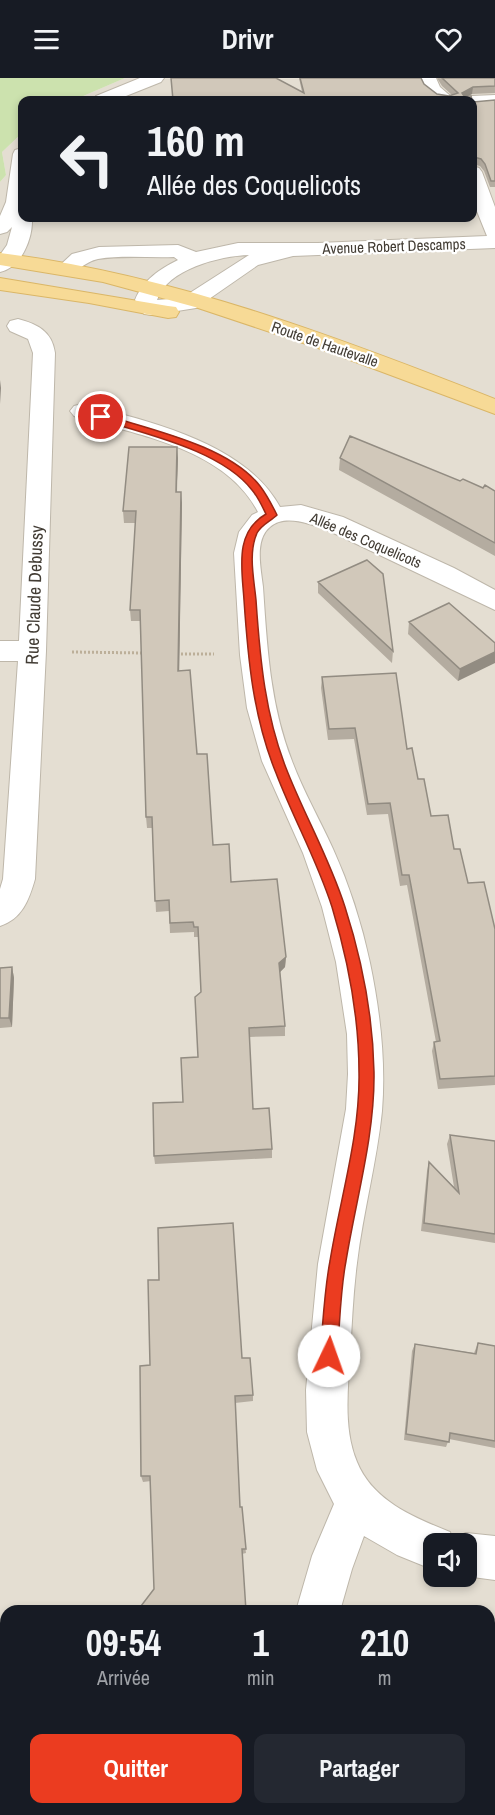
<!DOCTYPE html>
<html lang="fr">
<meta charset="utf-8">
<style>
:root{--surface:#171b24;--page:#242831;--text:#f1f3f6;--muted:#9ea1a6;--accent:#eb3c20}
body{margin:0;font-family:"Archivo Narrow",sans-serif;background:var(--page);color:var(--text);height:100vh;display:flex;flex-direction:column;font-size:22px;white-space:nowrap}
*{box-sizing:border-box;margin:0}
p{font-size:20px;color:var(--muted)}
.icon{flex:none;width:33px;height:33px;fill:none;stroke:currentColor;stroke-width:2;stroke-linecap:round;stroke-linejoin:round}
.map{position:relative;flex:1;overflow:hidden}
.panel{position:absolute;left:0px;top:1527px;width:495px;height:210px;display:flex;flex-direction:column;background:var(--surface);border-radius:18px 18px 0 0;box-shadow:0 3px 9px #0003}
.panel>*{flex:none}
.banner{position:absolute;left:18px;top:18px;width:459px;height:126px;border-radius:12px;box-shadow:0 3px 9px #0003;background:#171b24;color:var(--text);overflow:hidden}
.tools{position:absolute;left:423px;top:1455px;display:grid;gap:12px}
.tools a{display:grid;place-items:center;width:54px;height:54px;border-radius:12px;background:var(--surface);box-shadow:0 3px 9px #0003;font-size:30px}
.pin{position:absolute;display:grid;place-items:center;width:51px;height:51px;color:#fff;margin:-26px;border:3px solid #fff;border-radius:50%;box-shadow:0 2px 6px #0007}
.me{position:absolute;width:66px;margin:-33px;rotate:3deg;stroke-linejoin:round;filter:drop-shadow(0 0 4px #0008)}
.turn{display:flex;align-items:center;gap:21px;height:126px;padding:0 30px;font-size:27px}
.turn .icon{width:78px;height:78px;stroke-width:2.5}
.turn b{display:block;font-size:42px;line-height:51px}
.eta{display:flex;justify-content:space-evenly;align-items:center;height:102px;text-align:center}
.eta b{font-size:36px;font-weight:800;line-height:42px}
.cta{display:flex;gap:12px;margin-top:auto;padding:12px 30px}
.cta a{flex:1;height:69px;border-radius:12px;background:var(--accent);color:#fff;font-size:24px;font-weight:800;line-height:69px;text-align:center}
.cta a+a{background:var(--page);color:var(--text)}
header{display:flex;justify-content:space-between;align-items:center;height:78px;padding:0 30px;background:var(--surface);font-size:27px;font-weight:800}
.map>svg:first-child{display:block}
.residential{fill:#e4ded2;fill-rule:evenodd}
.green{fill:#cce2ae}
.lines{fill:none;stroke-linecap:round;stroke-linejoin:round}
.minor-casing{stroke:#beb7aa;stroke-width:2}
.major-casing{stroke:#dab667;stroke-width:2}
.path{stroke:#bcaf99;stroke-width:3;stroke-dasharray:2 2;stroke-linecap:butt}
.minor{fill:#fff;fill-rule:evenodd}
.major{fill:#f7da96;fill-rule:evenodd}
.wall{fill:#b4aca0}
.shaded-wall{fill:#928c82}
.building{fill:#d1c8ba;stroke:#928c82;stroke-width:1.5}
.route{fill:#eb3c20;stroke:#992715;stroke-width:1.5}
.labels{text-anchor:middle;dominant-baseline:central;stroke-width:4.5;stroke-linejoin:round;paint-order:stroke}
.far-street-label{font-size:15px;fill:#423c34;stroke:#fff}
.street-label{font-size:18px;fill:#423c34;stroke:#fff}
</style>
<header><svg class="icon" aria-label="menu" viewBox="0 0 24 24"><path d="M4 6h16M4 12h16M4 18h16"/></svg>Drivr<svg class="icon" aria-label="heart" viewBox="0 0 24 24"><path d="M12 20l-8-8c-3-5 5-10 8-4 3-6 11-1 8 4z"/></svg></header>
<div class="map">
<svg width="495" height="1737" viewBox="0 0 495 1737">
<rect width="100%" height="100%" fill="#f0ece3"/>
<path class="residential" d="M125 0H495V1737H0V104L6 97 2 74 22 55V140H472V22H74ZM434 1466H466V1498H434ZM6 1533H489V1731H6Z"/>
<path class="green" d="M0 0H125L74 22H22V55L2 74 6 97 0 104Z"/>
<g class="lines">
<g class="minor-casing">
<path id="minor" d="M140 0H164L161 4 116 22H93L96 18Z
M418 0H436L440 9 455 22C435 24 427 18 418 0Z
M495 17V27L472 28V22H463L472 18Z
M22 70V140H32C33 160 22 189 0 194V177L7 167 12 149 7 154 0 156V138L6 124 13 76 15 72Z
M472 88 479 90 482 94 495 129V170L293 178 258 187 196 230 152 237 144 236 135 222C143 202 160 191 178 182L174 179C149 180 122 177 98 181 83 184 76 198 60 194L57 190 72 176 99 169 178 167 196 174 238 165H318L487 158 472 121ZM249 177 182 220 157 222C167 191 220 178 249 177Z
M18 241C37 246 52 253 55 275L46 573 35 801C29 822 22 841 0 848V811L3 801 18 583H0V563H19L33 275 28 261 10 253 7 248 10 243Z
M82 326C149 343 245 365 280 429L301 427 343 439 454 490 495 512V532L325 451C309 446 285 436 270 449 254 462 261 491 263 509 267 568 270 627 292 683 303 713 320 742 333 771 349 806 362 847 370 885 380 933 386 984 382 1033 377 1084 363 1134 357 1185 353 1215 352 1246 350 1276 348 1311 343 1351 357 1384 373 1423 413 1439 450 1454L452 1461 466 1455 495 1458V1502L465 1498 466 1466H434V1492L397 1477 364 1458 352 1491 340 1533H296L312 1478 334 1426 317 1392 307 1354 306 1312 318 1186 346 1031 348 996 347 956 336 884 322 829 303 775 262 683 247 630 240 577 234 475 239 454 252 437 258 434C225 370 137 357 74 338L70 333 74 328Z"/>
</g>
<g class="major-casing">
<path id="major" d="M0 175C171 196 335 258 495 321V336L318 270 195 229 103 204 0 187Z
M0 200 168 228 176 229 179 234 176 239 168 240 89 225 0 212Z"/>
</g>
<path class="path" d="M72 574 145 575
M177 576H214"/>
<use href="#minor" class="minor"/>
<use href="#major" class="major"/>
</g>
<path class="wall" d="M171 0H276L302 14 299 0H421L424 6 437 16 449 18 452 17 442 8 437 0H495V15L472 16 468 18H471L472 22H173Z
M495 22V109H490L484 93 480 88 473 86V24Z
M178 380 177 414 182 425 179 593 197 676 213 767 231 804 286 879 285 889 280 894 285 948V958L249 959 253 1031 272 1071V1080L155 1086 154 1078 183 1024 198 979 201 914 199 859H194V854L170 855 169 833 156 834 152 750H147L146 739 141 543H131L130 532 136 445H124L123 433Z
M340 380 460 403 495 413V478L339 392Z
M318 504 393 573 392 585 318 515Z
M409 544 495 565 458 603 408 556Z
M322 599 407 671 431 738 454 771 468 805 495 851V1007L438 1011 432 973 434 964H436L407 807 400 808 388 736 367 737 354 661 328 662 321 610Z
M12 889 14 900 12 949 0 950V890Z
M450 1057 495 1063V1165L421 1153 427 1093 429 1084 454 1109 447 1066Z
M478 1265 495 1268V1370L449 1361 446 1369 404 1362 412 1273 415 1266 474 1275Z
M242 1280 253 1317V1323L235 1325 240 1429 246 1475 242 1476 154 1511 151 1403 143 1404 141 1398Z"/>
<path class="shaded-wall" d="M473 9 472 16 461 21 462 15Z
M0 302 1 310 0 326Z
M177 369 178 380 176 426V414Z
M181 414 182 425 179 604 178 593Z
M495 574V585L458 603 460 591Z
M286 879 285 889 279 895V885Z
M12 889 14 900 12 949 9 940Z"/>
<path class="building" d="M171 0H276L304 15 300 0H421L424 6 437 16 449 18 458 15 442 0H495V8L473 9 462 15 464 18H471L472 22H173Z
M495 22V103H491L485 86 481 81 474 79 472 80V23L473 24Z
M350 358 460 403 463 401 483 410 485 407 495 413V465L340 380Z
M129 369H177L176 414H181L178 593 190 592 197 676H207L213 767 229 766 231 804 277 801 286 879 279 885 285 948 249 950 253 1031 269 1030 272 1071 154 1078 153 1025 183 1024 181 980 198 979 195 919 201 914 198 849H194L193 844 170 845 169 822 155 823 152 739H146L140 532H130L136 433H123Z
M367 482 383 496 393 573 318 504Z
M449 525 495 565V574L460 591 409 544Z
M396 595 407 671 412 670 418 701H424L431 738 448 737 454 771H460L468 805 484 804 495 851V998L440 1001 434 964 440 963 409 797H402L390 725 368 726 355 650 329 651 322 599Z
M12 889 9 940H0V890Z
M450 1057 495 1063V1156L424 1145 429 1084 459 1115Z
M233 1145 242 1280H250L253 1317 235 1318 240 1429H242L246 1471H242L246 1533H141V1528L154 1511 150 1398H141L140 1288 150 1287 148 1202H159L158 1150Z
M478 1265 495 1268V1363L450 1355 449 1364 406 1356 415 1266 476 1276Z
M489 1573 495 1574V1681H489Z
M188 1731H353L354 1737H186V1734Z"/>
<path class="route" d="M98 337H105C152 352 229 368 260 408 267 417 272 427 277 437 271 443 262 446 257 455 248 475 254 501 256 522 260 581 265 639 288 695 306 740 330 782 345 829 362 882 373 939 374 994 375 1057 356 1121 346 1183 340 1214 340 1247 337 1278L335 1284 329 1286 323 1284 320 1278C323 1247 324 1214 330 1183 340 1121 360 1058 359 995 359 939 348 882 332 829 317 782 293 740 276 695 253 639 248 581 244 522 242 491 234 454 266 436 262 428 258 419 252 412 221 372 145 356 98 341Z"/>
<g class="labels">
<g class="far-street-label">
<text transform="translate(394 168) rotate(-2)">Avenue Robert Descamps</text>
<text transform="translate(325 266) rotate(19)">Route de Hautevalle</text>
<text transform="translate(366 462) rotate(23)">Allée des Coquelicots</text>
</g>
<g class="street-label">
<text transform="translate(34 517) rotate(-88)">Rue Claude Debussy</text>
</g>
</g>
</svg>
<div class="tools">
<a><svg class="icon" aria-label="sound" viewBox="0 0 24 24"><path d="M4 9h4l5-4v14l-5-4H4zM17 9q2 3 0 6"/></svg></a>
</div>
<div class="pin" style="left:101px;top:339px;background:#d93025"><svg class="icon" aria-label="arrive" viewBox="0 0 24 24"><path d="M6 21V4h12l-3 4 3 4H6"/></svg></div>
<svg class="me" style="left:329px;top:1278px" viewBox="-20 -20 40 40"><circle r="19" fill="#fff"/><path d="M0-13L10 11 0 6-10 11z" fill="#eb3c20"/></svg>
<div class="banner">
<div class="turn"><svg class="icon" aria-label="left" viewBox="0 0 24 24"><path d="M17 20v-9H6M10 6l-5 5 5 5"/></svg><div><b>160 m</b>Allée des Coquelicots</div></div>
</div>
<section class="panel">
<div class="eta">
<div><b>09:54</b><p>Arrivée</p></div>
<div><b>1</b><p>min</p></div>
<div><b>210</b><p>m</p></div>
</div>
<div class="cta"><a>Quitter</a><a>Partager</a></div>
</section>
</div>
